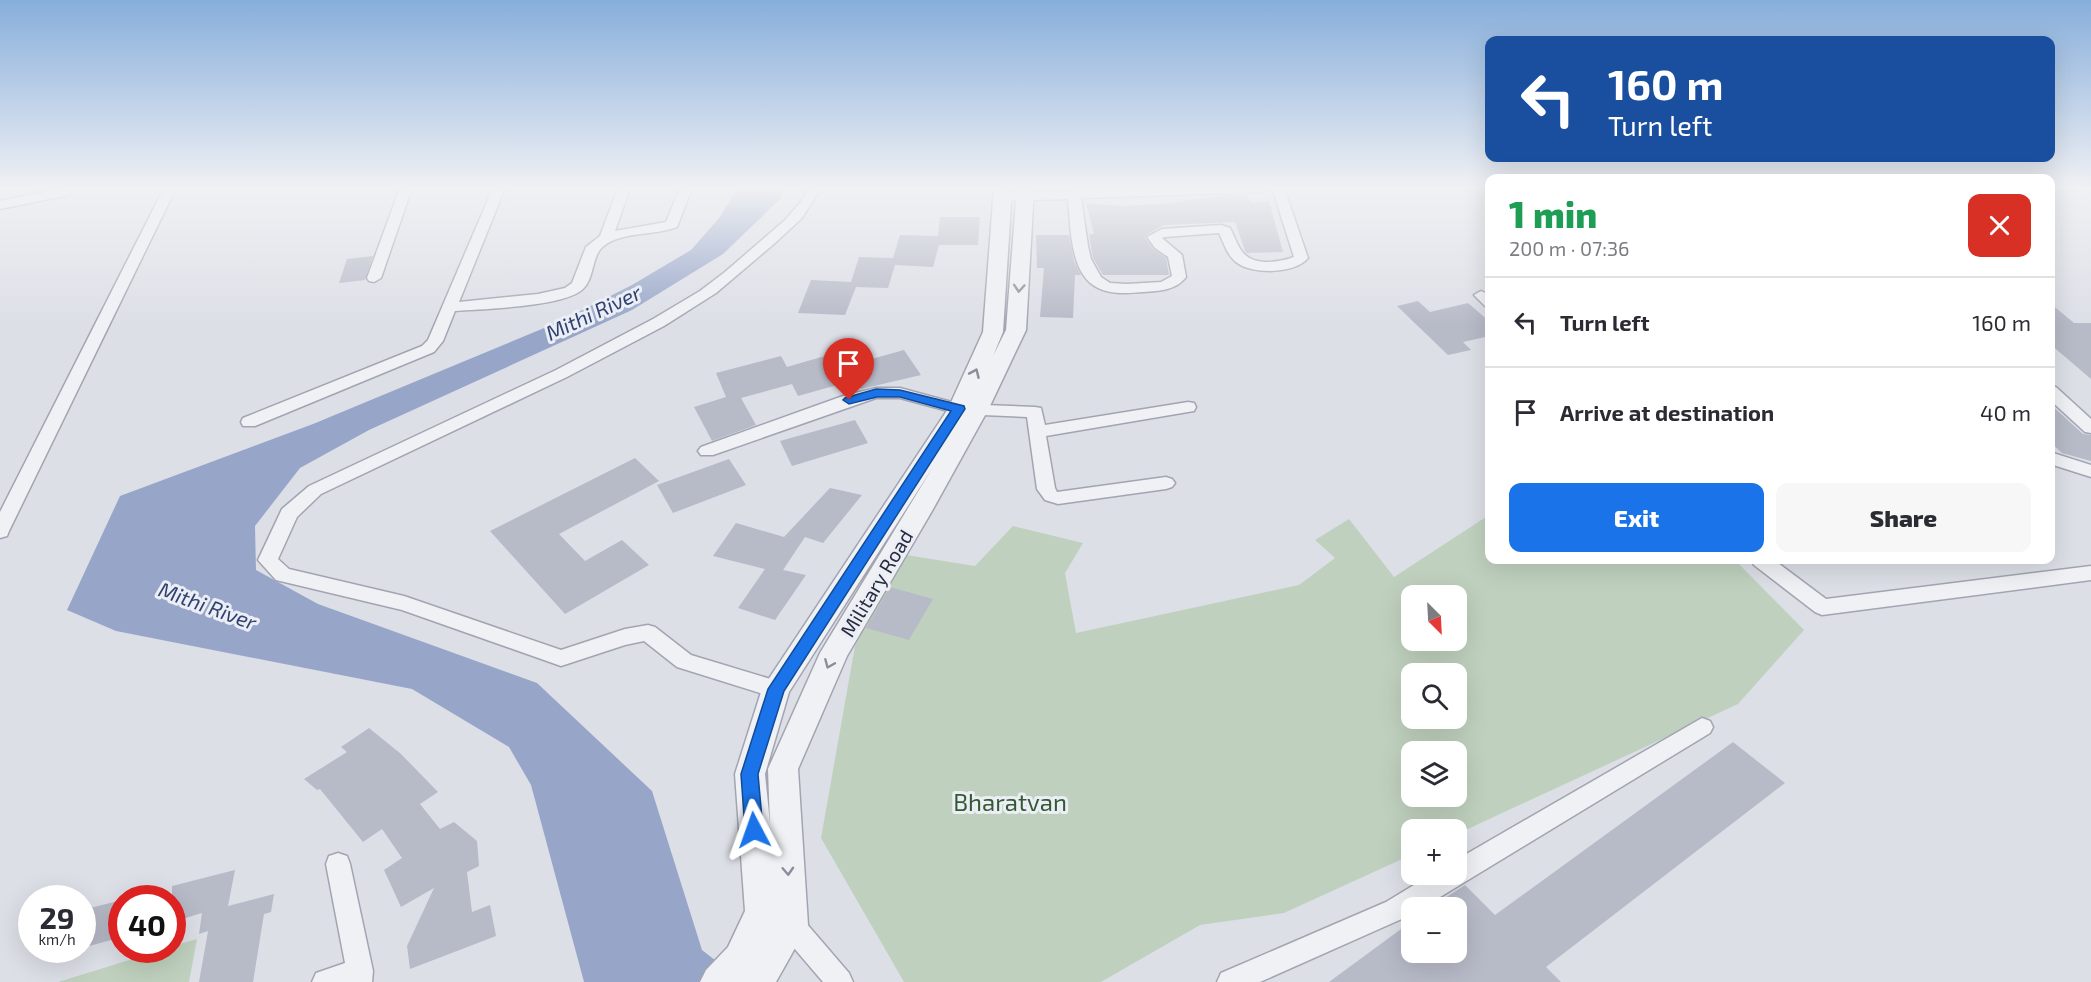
<!DOCTYPE html>
<meta charset="utf-8">
<style>
:root{--surface:#fff;--page:#f7f7f7;--text:#2b2b33;--muted:#7c7c81;--line:#e1e1e2;--accent:#1a73e8}
body{margin:0;font-family:"Exo 2",sans-serif;background:var(--page);color:var(--text);height:100vh;display:flex;flex-direction:column;font-size:22px;white-space:nowrap}
*{box-sizing:border-box;margin:0}
p{font-size:20px;color:var(--muted)}
.icon{flex:none;width:33px;height:33px;fill:none;stroke:currentColor;stroke-width:2;stroke-linecap:round;stroke-linejoin:round}
.map{position:relative;flex:1;overflow:hidden}
.panel{position:absolute;left:1485px;top:174px;width:570px;height:390px;display:flex;flex-direction:column;background:var(--surface);border-radius:12px;box-shadow:0 6px 24px #0002}
.panel>*{flex:none}
.banner{position:absolute;left:1485px;top:36px;width:570px;height:126px;border-radius:12px;box-shadow:0 6px 24px #0002;background:#1a4fa0;color:#fff;overflow:hidden}
.needle{width:39px;rotate:156deg}
.tools{position:absolute;left:1401px;top:585px;display:grid;gap:12px}
.tools a{display:grid;place-items:center;width:66px;height:66px;border-radius:12px;background:var(--surface);box-shadow:0 6px 24px #0002;font-size:30px}
.speed{position:absolute;left:18px;top:885px;display:flex;gap:12px;font-size:30px;font-weight:700;text-align:center}
.speed>*{display:grid;place-content:center;width:78px;height:78px;border-radius:50%;background:var(--surface);box-shadow:0 6px 24px #0002;line-height:1}
.speed small{font-size:15px;font-weight:400}
.speed .limit{border:9px solid #d22;background:#fff;color:#111}
.pin{position:absolute;display:grid;place-items:center;width:51px;height:51px;color:#fff;margin:-62px -26px;border-radius:50% 50% 50% 0;rotate:-45deg;box-shadow:0 0 6px #0007}
.pin .icon{rotate:45deg}
.me{position:absolute;width:66px;margin:-33px;rotate:356deg;stroke-linejoin:round;filter:drop-shadow(0 0 4px #0008)}
.turn{display:flex;align-items:center;gap:21px;height:126px;padding:0 24px;font-size:27px}
.turn .icon{width:78px;height:78px;stroke-width:2.5}
.turn b{display:block;font-size:42px;line-height:51px}
.round{display:grid;place-items:center;flex:none;width:63px;height:63px;border-radius:12px;background:var(--page)}
.headline{display:flex;align-items:center;justify-content:space-between;height:102px;padding:0 24px}
h1{font-size:36px;font-weight:800;line-height:45px;color:#1e9e55}
.action{display:flex;gap:12px;margin-top:auto;padding:12px 24px}
.action a{flex:1;height:69px;border-radius:12px;background:var(--accent);color:#fff;font-size:24px;font-weight:800;line-height:69px;text-align:center}
.action a+a{background:var(--page);color:var(--text)}
ul{padding:0;list-style:none}
li{display:flex;align-items:center;gap:18px;height:90px;padding:0 24px;border-top:2px solid var(--line)}
li div{flex:1}
li b{display:block;font-size:22px}
li em{font-style:normal}
.map>svg:first-child{display:block}
.green{fill:#bfd1be;fill-rule:evenodd}
.water{fill:#97a6c8}
.building{fill:#b7bac7}
.lines{fill:none;stroke-linecap:round;stroke-linejoin:round}
.minor-casing{stroke:#a2a5b1;stroke-width:3}
.tertiary-casing{stroke:#a2a5b1;stroke-width:3}
.minor{fill:#f0f1f5;fill-rule:evenodd}
.tertiary{fill:#f0f1f5;fill-rule:evenodd}
.oneway{stroke:#8b8e9a}
.route{fill:#1a73e8;stroke:#114b97;stroke-width:1.5}
.labels{text-anchor:middle;dominant-baseline:central;stroke-width:6;stroke-linejoin:round;paint-order:stroke}
.street-label{font-size:20px;fill:#262b3e;stroke:#eceef5}
.water-label{font-size:21px;font-style:italic;fill:#304272;stroke:#eceef5}
.near-park-label{font-size:24px;fill:#345a33;stroke:#eceef5}
</style>
<div class="map">
<svg width="2091" height="982" viewBox="0 0 2091 982">
<rect width="100%" height="100%" fill="#dddfe7"/>
<path class="green" d="M1489 515 1490 560H1719L1737 562 1804 630 1738 704 1457 834 1456 830H1412L1411 855 1284 913 1200 925 1101 982H904L821 838 855 646 900 554 975 566 1013 526 1083 543 1065 573 1076 633 1299 585 1335 558 1315 540 1349 519 1394 577ZM1412 596H1456V640H1412ZM1412 674H1456V718H1412ZM1412 752H1456V796H1412Z
M197 939 189 982H58L162 950H172L173 946Z"/>
<path class="water" d="M737 188H784L780 199 723 254 632 310 369 430 300 468 255 526 256 570 318 604 537 683 652 791 702 950 743 982H584L531 785 509 747 412 689 116 631 67 610 120 496 313 424 561 321 632 285 691 250 720 217Z"/>
<path class="building" d="M1227 195H1247L1251 203 1269 201 1283 252 1246 253 1235 222 1164 225 1146 235 1145 238 1153 249 1166 258 1169 275H1103L1093 258 1089 234H1094L1086 203 1122 206 1159 204Z
M940 217H980L978 245H939L933 267 895 265 888 288 856 287 845 315 798 313 811 280 851 282 859 257 893 258 900 235 938 236Z
M1036 235H1069L1074 261 1081 275H1075L1073 318 1040 317 1044 268H1037Z
M373 256 365 280 339 283 347 259Z
M1418 301 1430 312 1468 303 1490 322V336L1463 342 1471 350 1448 355 1397 306Z
M2050 303 2074 323H2091V379L2050 344Z
M904 350 921 375 861 389 855 380 798 396 792 384 741 398 756 425 712 441 694 407 726 397 716 373 781 356 787 367 842 351 850 365Z
M2050 404 2083 434 2091 435V461L2062 453 2050 442Z
M855 420 868 443 792 466 780 441Z
M635 458 659 481 559 534 585 561 622 540 649 565 565 614 490 531Z
M729 459 746 485 673 513 657 485Z
M830 488 862 495 823 543 805 537 783 570 806 575 775 620 738 608 765 569 713 556 736 523 784 537Z
M890 587 933 599 909 640 866 628Z
M369 728 401 754 438 792 420 804 440 829 454 822 477 841 479 866 467 872 472 912 490 905 496 936 410 969 407 946 434 888 401 907 384 870 402 858 382 829 363 842 320 789 317 790 304 779 347 752 341 747Z
M1733 742 1785 783 1546 967 1561 982H1329L1412 921V952H1456V908H1430L1465 885 1495 915Z
M235 870 228 906 274 894 271 912 264 914 253 982H199L208 931 199 934 202 913 172 922V886Z
M122 900V937L82 948V910Z"/>
<g class="lines">
<g class="minor-casing">
<path id="minor" d="M64 188 70 192 69 195 0 209V201Z
M164 188H176L9 531 7 536 0 538V512Z
M400 188H412L381 278 374 282 369 281 367 278Z
M493 188H505L459 302 538 294 565 288 572 283 586 247 600 236 618 188H630L615 231 666 222 680 188H692L677 227C654 236 625 231 605 245 591 254 595 278 583 289 564 307 482 309 455 311L443 341 434 352 255 426H243L241 422 243 418 422 346 428 340Z
M809 188H821L802 218 775 243 716 293 664 326 567 377 321 494 297 517 278 559 289 569 404 596 561 650 625 629 648 625 655 627 691 655 784 683 787 689 784 695 776 698 677 667 644 641 625 645 561 666 402 610 276 580 258 560 282 509 309 486 556 370 653 319 700 291 725 272 784 221 800 203Z
M1163 188H1268L1262 192 1081 198 1088 246 1091 259 1101 277 1110 283 1127 284 1161 282 1172 276 1168 257 1155 248 1147 237 1162 229 1221 225 1230 228C1234 235 1236 243 1241 250 1251 266 1276 263 1291 258L1294 257 1272 188H1284L1308 258C1295 274 1252 275 1236 262 1227 255 1224 243 1219 233L1165 237 1162 238 1182 255 1186 277C1176 290 1160 291 1144 292 1129 293 1112 295 1098 288 1069 274 1071 226 1068 199L1002 201 995 197 1002 193Z
M1481 291 1490 295V307L1485 306 1474 295Z
M2050 386 2056 387 2091 419V433L2085 432 2050 400Z
M876 388H900L959 404 1035 407 1041 408 1045 425 1188 402 1194 403 1196 407 1194 411 1188 412 1046 436 1055 488 1057 492 1166 477 1172 479 1175 483 1172 487 1166 489 1058 504 1045 500 1037 489 1027 417 959 414 900 398H876L713 455H701L698 451 701 447 843 396Z
M2050 452 2091 465V477L2050 464Z
M1751 560H1774L1826 599 2091 566V580L1822 615 1815 612 1754 565Z
M1702 718 1710 721 1713 727 1710 733 1422 908H1412V914L1404 918 1260 982H1217L1221 973 1386 902 1432 874H1456V860Z
M338 853 347 856 350 864 373 971 372 982H312L316 973 345 963 326 864 329 856Z
M785 910 800 916 849 973 853 982H823L782 934 776 931 772 922 776 913Z"/>
</g>
<g class="tertiary-casing">
<path id="tertiary" d="M994 188H1012L1003 332 993 356 1006 330 1017 188H1034L1026 330 989 408 932 511 847 656 798 769 808 925 776 982H700L706 970 728 947 745 911 735 774 762 689 948 409 983 332ZM933 467 820 653 768 769 770 824 765 774 789 692Z"/>
</g>
<use href="#minor" class="minor"/>
<use href="#tertiary" class="tertiary"/>
</g>
<defs><path id="oneway-chevron" d="M-2-3.5L2.5 0L-2 3.5" fill="none" stroke-width="1.6" stroke-linecap="round" stroke-linejoin="round" transform="scale(1.5)"/></defs>
<g class="oneway">
<use href="#oneway-chevron" transform="translate(1019 288) rotate(94)"/>
<use href="#oneway-chevron" transform="translate(975 373) rotate(-66)"/>
<use href="#oneway-chevron" transform="translate(829 664) rotate(113)"/>
<use href="#oneway-chevron" transform="translate(788 871) rotate(87)"/>
</g>
<linearGradient id="sky" x2="0" y2="1"><stop stop-color="#87aedb"/><stop offset="0.58" stop-color="#f0f1f4"/><stop offset="1" stop-color="#f0f1f4" stop-opacity="0"/></linearGradient>
<rect width="2091" height="325" fill="url(#sky)"/>
<path class="route" d="M876 389 900 390 964 406 965 409 784 691 758 774 763 830 760 836 754 838 748 836 745 830 741 774 768 689 951 411 900 397H877L849 404 843 400 845 398Z"/>
<g class="labels">
<g class="street-label">
<text transform="translate(876 583) rotate(-59)">Military Road</text>
</g>
<g class="water-label">
<text transform="translate(593 312) rotate(-25)">Mithi River</text>
<text transform="translate(208 605) rotate(20)">Mithi River</text>
</g>
<g class="near-park-label">
<text x="1010" y="801">Bharatvan</text>
</g>
</g>
</svg>
<div class="tools">
<a><svg class="needle" viewBox="-14 -14 28 28"><path d="M0-13l5 13h-10z" fill="#e53935"/><path d="M0 13l5-13h-10z" fill="#7c7c81"/></svg></a>
<a><svg class="icon" aria-label="search" viewBox="0 0 24 24"><circle cx="10" cy="10" r="6"/><path d="M15 15l6 6"/></svg></a>
<a><svg class="icon" aria-label="layers" viewBox="0 0 24 24"><path d="M12 4l9 5-9 5-9-5zM3 14l9 5 9-5"/></svg></a>
<a>+</a>
<a>−</a>
</div>
<div class="speed"><div>29<small>km/h</small></div><div class="limit">40</div></div>
<div class="pin" style="left:849px;top:400px;background:#d93025"><svg class="icon" aria-label="arrive" viewBox="0 0 24 24"><path d="M6 21V4h12l-3 4 3 4H6"/></svg></div>
<svg class="me" style="left:754px;top:830px" viewBox="-20 -20 40 40"><path d="M0-17L14 15 0 8-14 15z" fill="#1a73e8" stroke="#fff" stroke-width="4"/></svg>
<div class="banner">
<div class="turn"><svg class="icon" aria-label="left" viewBox="0 0 24 24"><path d="M17 20v-9H6M10 6l-5 5 5 5"/></svg><div><b>160 m</b>Turn left</div></div>
</div>
<section class="panel">
<div class="headline"><div><h1>1 min</h1><p>200 m · 07:36</p></div><a class="round" style="background:#d93025;color:#fff"><svg class="icon" aria-label="close" viewBox="0 0 24 24"><path d="M6 6l12 12M18 6L6 18"/></svg></a></div>
<ul>
<li><svg class="icon" aria-label="left" viewBox="0 0 24 24"><path d="M17 20v-9H6M10 6l-5 5 5 5"/></svg><div><b>Turn left</b></div><em>160 m</em></li>
<li><svg class="icon" aria-label="arrive" viewBox="0 0 24 24"><path d="M6 21V4h12l-3 4 3 4H6"/></svg><div><b>Arrive at destination</b></div><em>40 m</em></li>
</ul>
<div class="action"><a>Exit</a><a>Share</a></div>
</section>
</div>
